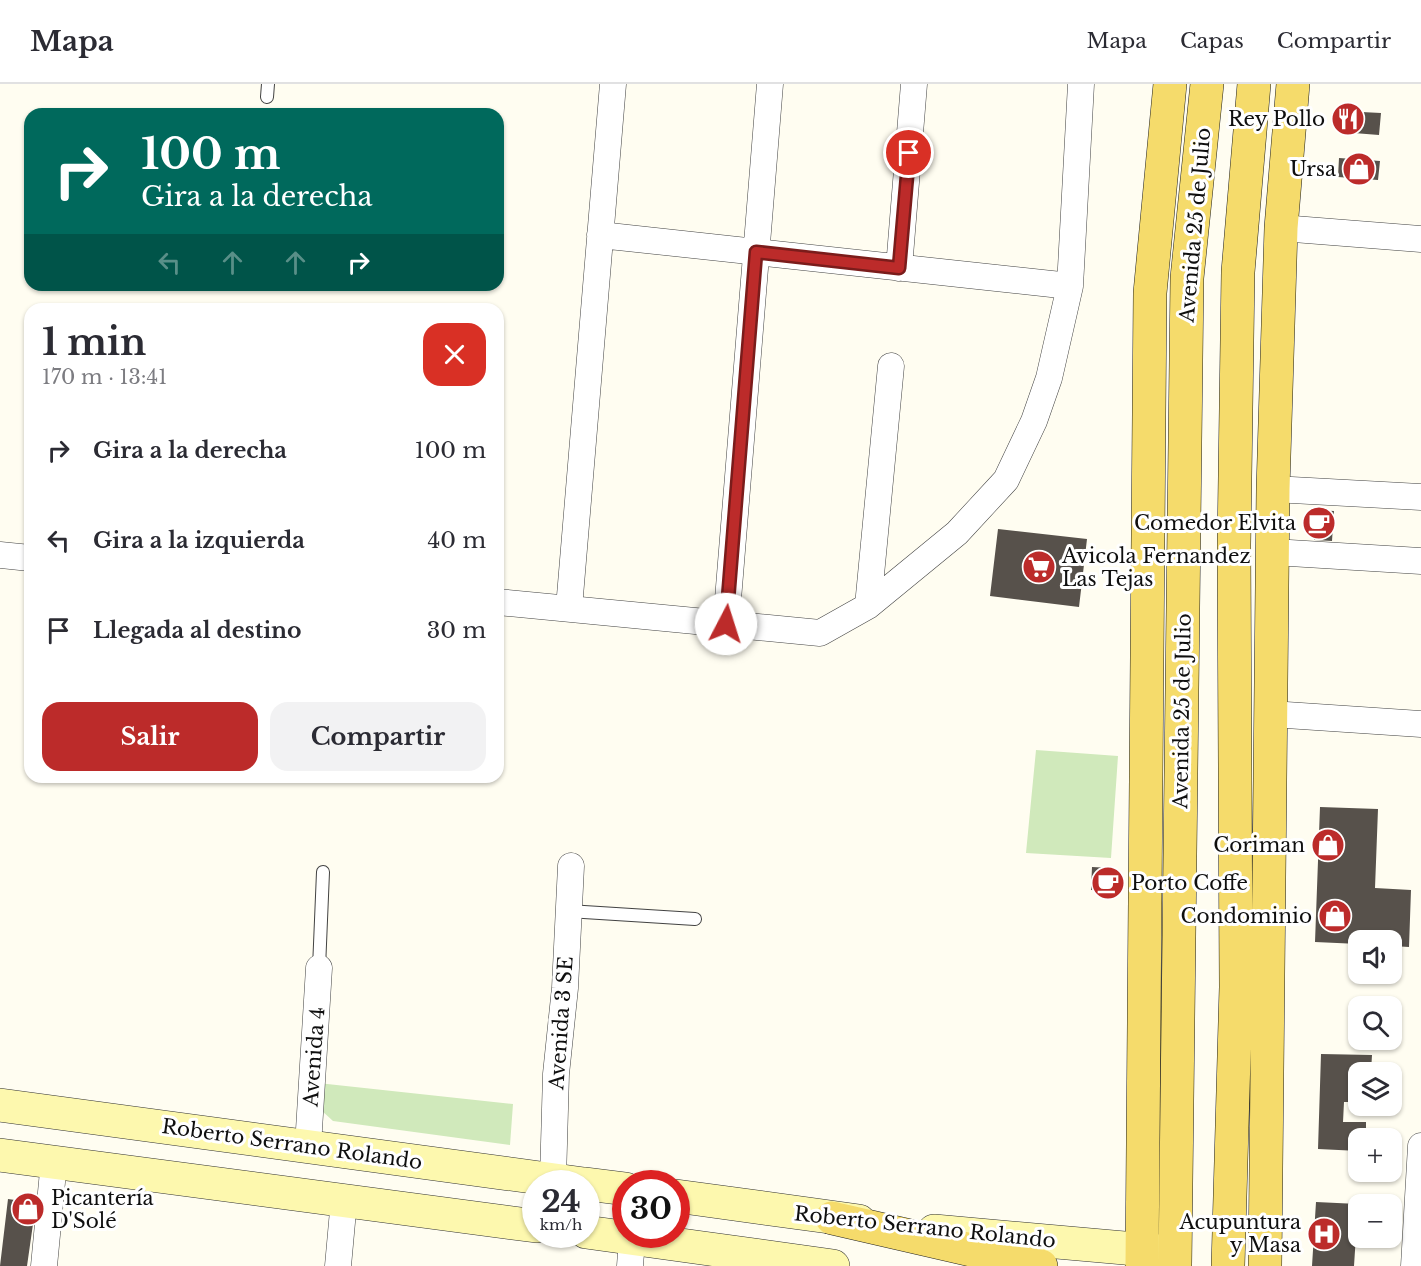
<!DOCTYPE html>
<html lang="es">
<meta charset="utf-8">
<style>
:root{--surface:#fff;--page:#f2f2f3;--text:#2b2b33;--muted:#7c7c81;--line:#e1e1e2;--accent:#bc2b2a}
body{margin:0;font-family:"Libre Baskerville",serif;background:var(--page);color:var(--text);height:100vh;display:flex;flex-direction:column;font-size:22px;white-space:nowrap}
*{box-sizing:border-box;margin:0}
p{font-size:20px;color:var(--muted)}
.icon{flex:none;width:33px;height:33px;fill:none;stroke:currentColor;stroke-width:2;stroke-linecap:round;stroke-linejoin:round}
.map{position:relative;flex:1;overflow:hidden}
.sheet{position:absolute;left:24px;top:219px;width:480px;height:480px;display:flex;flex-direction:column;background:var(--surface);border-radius:18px;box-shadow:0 2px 4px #0004}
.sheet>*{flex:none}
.guide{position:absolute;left:24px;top:24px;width:480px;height:183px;border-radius:18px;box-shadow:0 2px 4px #0004;background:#00695c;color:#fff;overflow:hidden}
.fabs{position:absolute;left:1348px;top:846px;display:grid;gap:12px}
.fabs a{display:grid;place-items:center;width:54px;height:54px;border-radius:12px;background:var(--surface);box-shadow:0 2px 4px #0004;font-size:30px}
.speed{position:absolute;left:522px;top:1086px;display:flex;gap:12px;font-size:30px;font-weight:700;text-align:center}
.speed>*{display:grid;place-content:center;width:78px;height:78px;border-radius:50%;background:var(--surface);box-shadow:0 2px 4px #0004;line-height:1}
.speed small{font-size:15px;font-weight:400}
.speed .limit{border:9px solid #d22;background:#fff;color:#111}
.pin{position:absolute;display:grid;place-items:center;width:51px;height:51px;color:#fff;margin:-26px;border:3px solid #fff;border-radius:50%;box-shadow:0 2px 6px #0007}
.me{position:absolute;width:66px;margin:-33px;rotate:5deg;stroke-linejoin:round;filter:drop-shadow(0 0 4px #0008)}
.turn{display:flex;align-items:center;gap:21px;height:126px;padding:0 18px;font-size:27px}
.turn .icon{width:78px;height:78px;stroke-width:2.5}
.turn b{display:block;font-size:42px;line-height:51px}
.lanes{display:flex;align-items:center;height:57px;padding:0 18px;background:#0003;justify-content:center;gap:30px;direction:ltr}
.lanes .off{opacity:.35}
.round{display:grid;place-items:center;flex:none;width:63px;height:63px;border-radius:18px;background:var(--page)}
.summary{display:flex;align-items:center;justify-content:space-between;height:102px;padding:0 18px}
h1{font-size:36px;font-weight:700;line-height:45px}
.primary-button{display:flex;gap:12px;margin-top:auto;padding:12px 18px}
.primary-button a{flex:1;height:69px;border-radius:18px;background:var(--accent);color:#fff;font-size:24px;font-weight:700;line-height:69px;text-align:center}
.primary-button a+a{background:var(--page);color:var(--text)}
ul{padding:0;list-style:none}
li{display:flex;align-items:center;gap:18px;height:90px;padding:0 18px}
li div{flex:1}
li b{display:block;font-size:22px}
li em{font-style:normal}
header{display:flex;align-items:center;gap:36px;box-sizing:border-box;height:84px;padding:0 30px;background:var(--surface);border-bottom:2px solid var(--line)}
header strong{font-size:28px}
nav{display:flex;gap:33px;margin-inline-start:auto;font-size:21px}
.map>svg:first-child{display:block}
.green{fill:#d0e9bb}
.building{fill:#57514b}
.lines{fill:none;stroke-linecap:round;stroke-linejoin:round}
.lane-casing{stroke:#424242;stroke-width:14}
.street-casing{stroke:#424242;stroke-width:27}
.secondary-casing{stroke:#313131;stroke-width:34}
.primary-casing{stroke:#202020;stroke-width:34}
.lane{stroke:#fff;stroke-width:12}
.street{stroke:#fff;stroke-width:26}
.secondary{stroke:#fdf8ae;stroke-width:33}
.primary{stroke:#f5db6b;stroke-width:33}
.route-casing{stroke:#7a1c1b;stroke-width:15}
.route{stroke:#bc2b2a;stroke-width:10}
.labels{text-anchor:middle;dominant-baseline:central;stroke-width:6;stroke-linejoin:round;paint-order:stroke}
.poi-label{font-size:20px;fill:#0f0f0f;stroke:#fff;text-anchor:end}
.street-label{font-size:20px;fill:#0f0f0f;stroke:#fff}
</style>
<header>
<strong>Mapa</strong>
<nav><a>Mapa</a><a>Capas</a><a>Compartir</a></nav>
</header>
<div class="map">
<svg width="1421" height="1182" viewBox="0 0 1421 1182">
<rect width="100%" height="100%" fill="#fffdf1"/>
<path class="green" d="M1036 666 1118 672 1111 774 1026 769Z
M318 999 513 1020 510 1061 333 1037 321 1026Z"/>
<path class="building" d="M1342 27 1381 29 1379 51 1341 48Z
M1339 74 1380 77 1378 96 1338 93Z
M1316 426 1334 427 1332 457 1314 456Z
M998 445 1087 455 1079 523 990 512Z
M1320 723 1378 725 1375 804 1411 806 1409 863 1392 862V856H1359V860L1315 858Z
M1092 783 1112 784 1110 807 1091 806Z
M1321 970 1372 971 1371 988H1359V1018H1344L1343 1038H1366V1054H1359V1067L1318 1065Z
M8 1115 36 1119 27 1182H0Z
M1316 1118 1358 1120 1354 1182H1312Z"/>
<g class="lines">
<g class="lane-casing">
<path id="lane" d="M267 13 268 0
M568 827 695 835
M319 884 323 788"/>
</g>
<g class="street-casing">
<path id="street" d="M1281 144 1421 155
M600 151 1070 202
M899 184 914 0
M1273 405 1421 413
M1273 468 1421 477
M0 471 30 474
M498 518 820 549 868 522 957 449 1006 396 1034 337 1049 294 1070 202 1081 0
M868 522 891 282
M569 524 613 0
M726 540 770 0
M1271 630 1421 640
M308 1062 319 884
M553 1095 556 990 565 904 571 782
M44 1182 54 1077
M338 1182 344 1116
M630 1182 632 1155
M1414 1182 1421 1062"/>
</g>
<g class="secondary-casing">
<path id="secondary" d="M0 1021 584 1100
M0 1071 536 1142
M586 1100 626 1105
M676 1112 859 1137
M934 1147 1169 1168
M586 1148 833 1182"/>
</g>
<g class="primary-casing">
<path id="primary" d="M832 1134 1041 1182
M1142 1182 1150 209 1170 0
M1175 1182 1187 194 1207 0
M1228 1182 1236 903 1234 461 1238 188 1254 0
M1265 1182 1273 405 1281 144 1293 0"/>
</g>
<use href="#lane" class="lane"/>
<use href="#street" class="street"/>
<use href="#secondary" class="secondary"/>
<use href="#primary" class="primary"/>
</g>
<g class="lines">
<g class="route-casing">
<path id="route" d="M726 540 756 168 899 184 909 69"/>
</g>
<use href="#route" class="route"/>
</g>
<defs>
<g id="restaurant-disc" transform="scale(1.725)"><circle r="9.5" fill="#bc2b2a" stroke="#fff"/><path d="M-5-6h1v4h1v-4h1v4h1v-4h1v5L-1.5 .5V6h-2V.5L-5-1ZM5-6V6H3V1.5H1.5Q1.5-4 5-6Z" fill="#fff"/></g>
<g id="shop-disc" transform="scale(1.725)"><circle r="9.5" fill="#bc2b2a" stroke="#fff"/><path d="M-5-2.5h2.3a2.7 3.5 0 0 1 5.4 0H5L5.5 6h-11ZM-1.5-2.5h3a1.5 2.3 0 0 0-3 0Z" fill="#fff"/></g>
<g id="cafe-disc" transform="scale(1.725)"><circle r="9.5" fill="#bc2b2a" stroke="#fff"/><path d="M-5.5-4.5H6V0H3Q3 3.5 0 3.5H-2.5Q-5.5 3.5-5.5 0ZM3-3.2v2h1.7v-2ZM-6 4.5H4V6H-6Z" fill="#fff"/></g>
<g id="supermarket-disc" transform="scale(1.725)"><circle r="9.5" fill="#bc2b2a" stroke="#fff"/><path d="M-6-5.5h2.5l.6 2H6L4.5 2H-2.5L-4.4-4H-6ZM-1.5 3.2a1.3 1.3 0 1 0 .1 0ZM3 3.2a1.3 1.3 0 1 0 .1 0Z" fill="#fff"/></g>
<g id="hospital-disc" transform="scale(1.725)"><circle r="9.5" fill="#bc2b2a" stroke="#fff"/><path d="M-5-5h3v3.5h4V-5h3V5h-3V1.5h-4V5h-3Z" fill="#fff"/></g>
</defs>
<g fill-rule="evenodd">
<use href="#restaurant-disc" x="1348" y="35"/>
<use href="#shop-disc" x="1359" y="85"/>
<use href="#cafe-disc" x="1319" y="439"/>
<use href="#supermarket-disc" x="1039" y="483"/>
<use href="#shop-disc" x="1328" y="761"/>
<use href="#cafe-disc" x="1108" y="799"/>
<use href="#shop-disc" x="1335" y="832"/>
<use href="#shop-disc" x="28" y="1125"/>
<use href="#hospital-disc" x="1324" y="1150"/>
</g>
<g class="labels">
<g class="poi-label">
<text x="1325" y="35">Rey Pollo</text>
<text x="1336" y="85">Ursa</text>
<text x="1296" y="439">Comedor Elvita</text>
<text x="1062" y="472" text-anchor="start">Avicola Fernandez<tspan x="1062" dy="23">Las Tejas</tspan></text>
<text x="1305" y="761">Coriman</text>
<text x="1131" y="799" text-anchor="start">Porto Coffe</text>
<text x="1312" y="832">Condominio</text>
<text x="51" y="1114" text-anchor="start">Picantería<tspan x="51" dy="23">D'Solé</tspan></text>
<text x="1301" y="1138">Acupuntura<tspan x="1301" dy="23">y Masa</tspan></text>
</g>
<g class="street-label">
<text transform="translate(1195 141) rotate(-85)">Avenida 25 de Julio</text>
<text transform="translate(1182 627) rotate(-89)">Avenida 25 de Julio</text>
<text transform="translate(561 939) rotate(-86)">Avenida 3 SE</text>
<text transform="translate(314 973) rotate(-86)">Avenida 4</text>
<text transform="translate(292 1060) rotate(8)">Roberto Serrano Rolando</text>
<text transform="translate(925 1143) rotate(6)">Roberto Serrano Rolando</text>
</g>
</g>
</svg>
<div class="fabs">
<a><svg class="icon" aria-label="sound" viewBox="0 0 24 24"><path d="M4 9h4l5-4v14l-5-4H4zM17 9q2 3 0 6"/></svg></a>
<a><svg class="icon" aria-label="search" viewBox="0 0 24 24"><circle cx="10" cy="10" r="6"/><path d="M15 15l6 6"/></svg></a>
<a><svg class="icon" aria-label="layers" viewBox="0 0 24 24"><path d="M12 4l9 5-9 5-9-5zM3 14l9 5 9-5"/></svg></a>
<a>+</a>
<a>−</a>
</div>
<div class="speed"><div>24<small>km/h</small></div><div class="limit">30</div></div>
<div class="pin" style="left:909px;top:69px;background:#d93025"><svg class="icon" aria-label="arrive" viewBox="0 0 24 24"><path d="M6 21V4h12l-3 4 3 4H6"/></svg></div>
<svg class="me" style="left:726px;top:540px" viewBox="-20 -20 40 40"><circle r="19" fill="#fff"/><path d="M0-13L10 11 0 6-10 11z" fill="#bc2b2a"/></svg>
<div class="guide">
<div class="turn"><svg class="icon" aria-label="right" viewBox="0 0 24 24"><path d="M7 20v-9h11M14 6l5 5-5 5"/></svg><div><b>100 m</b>Gira a la derecha</div></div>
<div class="lanes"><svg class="icon off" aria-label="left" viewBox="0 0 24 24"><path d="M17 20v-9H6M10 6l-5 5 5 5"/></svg><svg class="icon off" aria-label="ahead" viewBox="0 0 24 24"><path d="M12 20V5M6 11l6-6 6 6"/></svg><svg class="icon off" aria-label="ahead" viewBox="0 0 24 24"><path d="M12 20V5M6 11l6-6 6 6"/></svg><svg class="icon" aria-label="right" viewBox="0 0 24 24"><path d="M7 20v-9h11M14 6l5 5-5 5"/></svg></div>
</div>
<section class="sheet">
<div class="summary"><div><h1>1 min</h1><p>170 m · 13:41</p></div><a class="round" style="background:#d93025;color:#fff"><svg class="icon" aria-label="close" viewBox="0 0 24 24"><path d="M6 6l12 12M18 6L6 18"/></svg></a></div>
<ul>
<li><svg class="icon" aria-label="right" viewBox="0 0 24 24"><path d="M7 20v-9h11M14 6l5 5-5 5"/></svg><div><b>Gira a la derecha</b></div><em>100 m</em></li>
<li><svg class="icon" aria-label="left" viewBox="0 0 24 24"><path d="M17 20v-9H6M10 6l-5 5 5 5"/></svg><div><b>Gira a la izquierda</b></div><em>40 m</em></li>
<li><svg class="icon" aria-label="arrive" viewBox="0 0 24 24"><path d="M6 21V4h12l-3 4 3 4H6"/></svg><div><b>Llegada al destino</b></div><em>30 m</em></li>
</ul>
<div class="primary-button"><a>Salir</a><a>Compartir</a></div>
</section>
</div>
